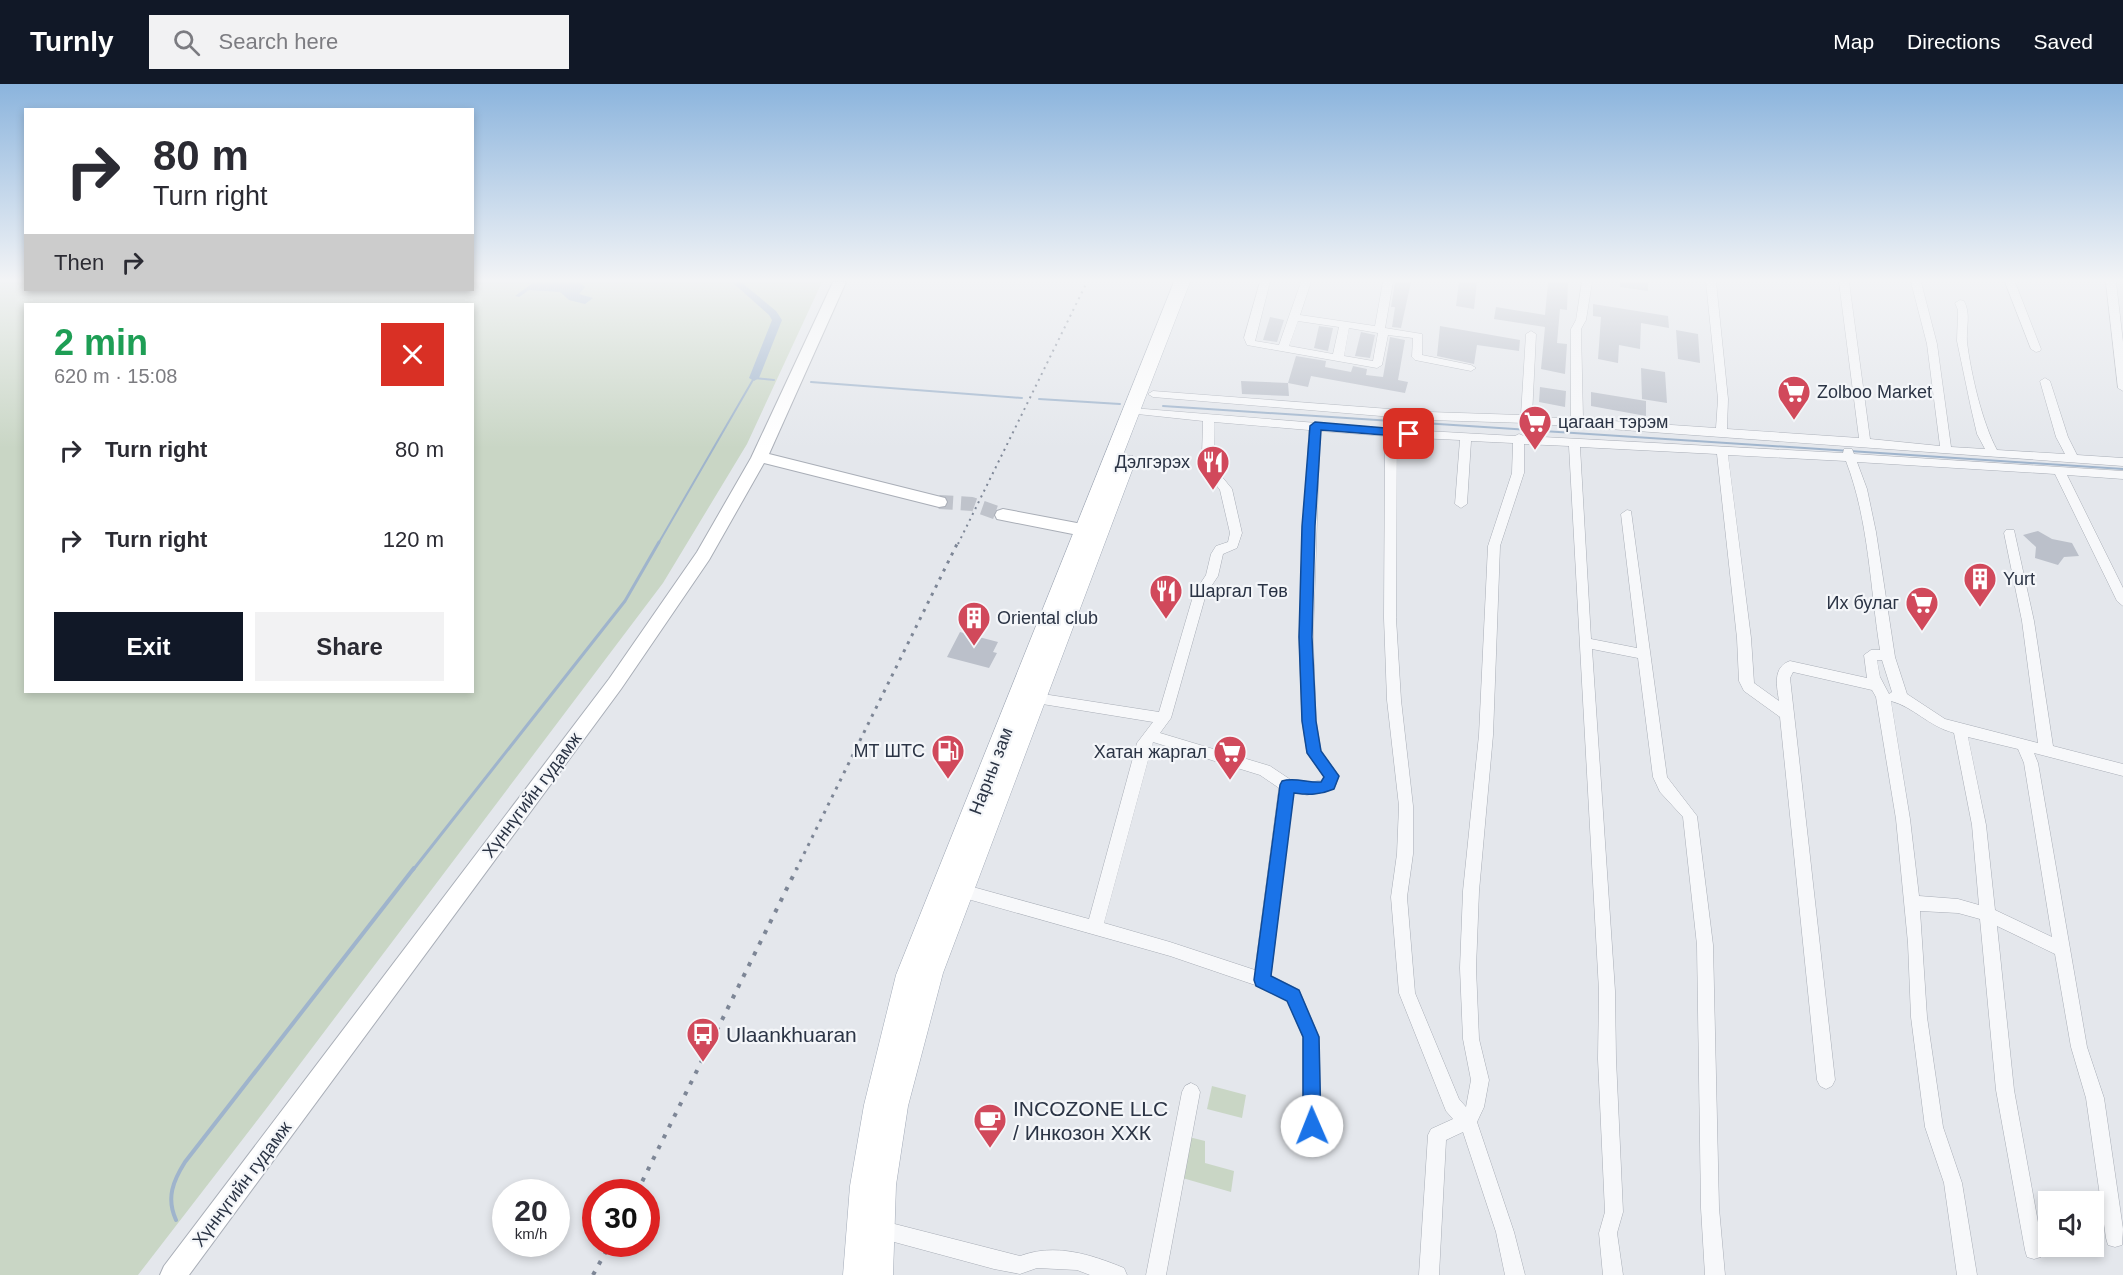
<!DOCTYPE html>
<meta charset="utf-8">
<style>
:root{--surface:#fff;--page:#f2f2f3;--text:#2b2b33;--muted:#7c7c81;--accent:#111827}
body{margin:0;font-family:Arial,sans-serif;background:var(--page);color:var(--text);height:100vh;display:flex;flex-direction:column;font-size:22px;white-space:nowrap}
*{box-sizing:border-box;margin:0}
p{font-size:20px;color:var(--muted)}
.icon{flex:none;width:33px;height:33px;fill:none;stroke:currentColor;stroke-width:2;stroke-linecap:round;stroke-linejoin:round}
.map{position:relative;flex:1;overflow:hidden}
.panel{position:absolute;left:24px;top:219px;width:450px;height:390px;display:flex;flex-direction:column;background:var(--surface);border-radius:0px;box-shadow:0 3px 9px #0003}
.panel>*{flex:none}
.hud{position:absolute;left:24px;top:24px;width:450px;height:183px;border-radius:0px;box-shadow:0 3px 9px #0003;background:#fff;color:var(--text);overflow:hidden}
.buttons{position:absolute;left:2038px;top:1107px;display:grid;gap:12px}
.buttons a{display:grid;place-items:center;width:66px;height:66px;border-radius:0px;background:var(--surface);box-shadow:0 3px 9px #0003;font-size:30px}
.speed{position:absolute;left:492px;top:1095px;display:flex;gap:12px;font-size:30px;font-weight:700;text-align:center}
.speed>*{display:grid;place-content:center;width:78px;height:78px;border-radius:50%;background:var(--surface);box-shadow:0 3px 9px #0003;line-height:1}
.speed small{font-size:15px;font-weight:400}
.speed .limit{border:9px solid #d22;background:#fff;color:#111}
.pin{position:absolute;display:grid;place-items:center;width:51px;height:51px;color:#fff;margin:-26px;border-radius:12px;box-shadow:0 3px 9px #0006}
.me{position:absolute;width:66px;margin:-33px;rotate:359deg;stroke-linejoin:round;filter:drop-shadow(0 0 4px #0008)}
.turn{display:flex;align-items:center;gap:21px;height:126px;padding:0 30px;font-size:27px}
.turn .icon{width:78px;height:78px;stroke-width:2.5}
.turn b{display:block;font-size:42px;line-height:51px}
.then{display:flex;align-items:center;height:57px;padding:0 30px;background:#0003;gap:12px;font-size:22px}
.round{display:grid;place-items:center;flex:none;width:63px;height:63px;border-radius:0px;background:var(--page)}
.summary{display:flex;align-items:center;justify-content:space-between;height:102px;padding:0 30px}
h1{font-size:36px;font-weight:800;line-height:45px;color:#1e9e55}
.button{display:flex;gap:12px;margin-top:auto;padding:12px 30px}
.button a{flex:1;height:69px;border-radius:0px;background:var(--accent);color:#fff;font-size:24px;font-weight:800;line-height:69px;text-align:center}
.button a+a{background:var(--page);color:var(--text)}
ul{padding:0;list-style:none}
li{display:flex;align-items:center;gap:18px;height:90px;padding:0 30px}
li div{flex:1}
li b{display:block;font-size:22px}
li em{font-style:normal}
header{display:flex;align-items:center;gap:36px;box-sizing:border-box;height:84px;padding:0 30px;background:var(--accent);color:#fff}
header strong{font-size:28px}
nav{display:flex;gap:33px;margin-inline-start:auto;font-size:21px}
.search{width:420px;height:54px;background:var(--page);display:flex;align-items:center;gap:15px;box-sizing:border-box;padding:0 21px;border-radius:0px;color:var(--muted);font-size:22px}
.map>svg:first-child{display:block}
.green{fill:#c9d6c5;fill-rule:evenodd}
.water{fill:#9fb4cc}
.lines{fill:none;stroke-linecap:round;stroke-linejoin:round}
.stream-far2{stroke:#9fb4cc;stroke-width:2}
.stream-far1{stroke:#9fb4cc;stroke-width:3}
.stream{stroke:#9fb4cc;stroke-width:4}
.canal{fill:#9fb4cc;fill-rule:evenodd}
.building{fill:#bbc0ca}
.secondary-tunnel{stroke:#bfc3cb;stroke-width:14;stroke-dasharray:14 8;stroke-linecap:butt}
.street-casing{stroke:#a9aeb7;stroke-width:1}
.secondary-casing{stroke:#a9aeb7;stroke-width:2}
.primary-casing{stroke:#a3abb8;stroke-width:1}
.street{fill:#f7f8fa;fill-rule:evenodd}
.secondary{fill:#fff;fill-rule:evenodd}
.primary{fill:#fff;fill-rule:evenodd}
.rail-far2{stroke:#7d8696;stroke-width:2;stroke-dasharray:2 4.5;stroke-linecap:butt}
.rail-far1{stroke:#7d8696;stroke-width:3;stroke-dasharray:3 6;stroke-linecap:butt}
.rail{stroke:#7d8696;stroke-width:4;stroke-dasharray:4 8;stroke-linecap:butt}
.route{fill:#1a73e8;stroke:#114b97;stroke-width:1.5}
.labels{text-anchor:middle;dominant-baseline:central;stroke-width:4.5;stroke-linejoin:round;paint-order:stroke}
.poi-label{font-size:18px;fill:#2b3445;stroke:#f4f6f9;text-anchor:start}
.street-label{font-size:18px;fill:#2b3445;stroke:#f4f6f9}
.near-poi-label{font-size:21px;fill:#2b3445;stroke:#f4f6f9;text-anchor:start}
</style>
<header>
<strong>Turnly</strong>
<div class="search"><svg class="icon" aria-label="search" viewBox="0 0 24 24"><circle cx="10" cy="10" r="6"/><path d="M15 15l6 6"/></svg>Search here</div>
<nav><a>Map</a><a>Directions</a><a>Saved</a></nav>
</header>
<div class="map">
<svg width="2123" height="1191" viewBox="0 0 2123 1191">
<rect width="100%" height="100%" fill="#e4e7ec"/>
<path class="green" d="M0 198H25L26 206H472L473 198H822L747 360 663 499 266 1025 138 1191H0ZM26 220H472V608H26Z
M1212 1002 1246 1011 1242 1034 1207 1025Z
M1189 1053 1205 1057V1079L1234 1087 1231 1108 1179 1093Z"/>
<path class="water" d="M534 198H579L585 203 579 210 593 214 585 220 569 216 560 208 529 206 519 213 515 212Z"/>
<g class="lines">
<path class="stream-far2" d="M811 298 1022 314
M1039 315 1120 320
M1163 322 2123 385
M658 460 754 294 774 296"/>
<path class="stream-far1" d="M413 786 625 517 659 458"/>
<path class="stream" d="M176 1136C166 1114 173 1097 185 1078L414 784"/>
<path class="canal" d="M732 198H741L776 227 782 236 759 294 754 297 749 294 772 236 769 231Z"/>
</g>
<path class="building" d="M1395 198H1411L1401 244 1392 243 1395 223H1391Z
M1459 198H1477L1474 225 1456 222Z
M1548 198H1568L1567 226 1560 225 1557 259 1567 260 1565 290 1541 285 1545 243 1494 235 1496 223 1545 231Z
M1620 198H1648V207L1620 203Z
M1593 220 1668 232 1669 244 1641 239 1640 265 1619 261 1618 279 1598 275 1601 233 1593 232Z
M1270 233 1284 236 1277 258 1263 256Z
M1319 242 1333 244 1328 267 1314 264Z
M1440 242 1520 256 1519 267 1477 261 1474 280 1437 272Z
M1676 246 1698 250 1700 279 1678 275Z
M1361 248 1375 251 1370 274 1355 272Z
M1390 253 1405 256 1398 296 1408 298 1405 309 1311 292 1308 303 1288 299 1296 272 1326 277 1325 283 1351 288 1353 282 1367 285 1366 291 1383 293Z
M1641 284 1665 288 1667 319 1642 315Z
M1241 297 1288 299 1289 312 1242 310Z
M1540 303 1566 307 1565 323 1539 318Z
M1591 308 1646 317V332L1591 322Z
M2038 447 2052 455 2072 459 2079 472 2064 473 2058 481 2035 474 2036 463 2023 451Z
M960 548 998 558 993 568 997 569 989 584 947 573Z"/>
<g class="lines">
<path class="secondary-tunnel" d="M939 418 972 420 1003 431"/>
<g class="street-casing">
<path id="street" d="M1260 198H1270L1255 257 1279 261 1301 198H1311L1300 231 1375 242 1383 198H1393L1385 244 1422 250V271L1471 281 1476 284 1471 287 1415 276 1412 273 1413 254 1388 251 1382 281 1377 284 1247 261 1244 254ZM1298 237 1339 243 1333 270 1289 262ZM1349 244 1378 249 1373 277 1344 272Z
M1582 198H1592L1586 236 1581 245 1583 335 1716 344 1718 315 1706 198H1716L1728 315 1727 345 1859 354 1839 198H1849L1870 355 1940 362 1927 260 1911 198H1921L1937 260 1951 363 1985 365 1977 350 1971 324 1957 257 1958 226 1955 219 1960 216 1964 217C1971 230 1966 243 1967 258 1971 290 1982 338 1997 366L2065 370 2056 353 2040 297 2045 294 2050 297 2068 353 2077 371 2123 374V382L1526 339 1429 336 1153 313 1148 310 1153 307 1429 328 1521 331 1526 250 1531 247 1536 250 1532 332 1571 335V245L1576 236Z
M2005 198H2015L2041 265 2040 267 2036 268 2031 265Z
M2106 198H2116L2123 258V307L2118 304Z
M1132 324 1391 345 1515 352 1519 350 1524 352 1843 369 1844 365H1852L1854 370 2123 387V395L2067 391 2123 504V522L2117 517 2055 390 1857 378 1867 405 1876 448 1895 573 1907 610 1945 635 2038 659 2022 537 2004 449 2006 446H2014L2034 537 2053 662 2123 680V692L2034 669 2038 679 2087 963 2104 1014 2123 1145 2122 1161 2115 1163 2108 1161 2106 1154 2086 1014 2071 963 2055 870 1997 842 2014 1006 2043 1166 2041 1173 2034 1175 2027 1173 2025 1166 1996 1006 1980 835 1958 829 1920 827 1927 933 1943 1043 1962 1099 1977 1191H1957L1944 1099 1925 1043 1911 933 1908 859 1896 735 1876 613 1872 606 1793 588 1790 594 1835 996 1832 1002 1826 1005 1820 1002 1817 996 1780 633 1744 607 1739 597 1737 554 1717 370 1580 363 1591 555 1637 564 1621 430 1627 426 1631 427 1667 693 1697 732 1713 861 1719 1124 1725 1191H1705L1701 1124 1697 861 1683 733 1660 708 1653 693 1638 574 1592 565 1615 907 1616 975 1623 1128 1617 1149 1623 1191H1603L1599 1149 1605 1128 1598 975 1599 907 1569 362 1524 360V389L1500 462 1493 651 1479 807 1476 884 1479 955 1489 996 1484 1023 1477 1038 1514 1148 1525 1191H1505L1496 1148 1463 1048 1446 1056 1439 1191H1419L1428 1051 1431 1045 1453 1035 1446 1027 1399 909 1391 813 1397 770 1399 722 1387 616 1384 534 1385 352 1320 347 1313 553 1316 637 1321 667 1339 692 1334 705 1307 711 1293 708 1271 892 1299 906 1319 953 1321 1043 1318 1049 1312 1052 1306 1049 1303 1043V953L1287 916 1258 902 1170 872 957 812 954 807 957 802 962 800 1089 835 1137 659 1153 638 1030 618 1025 617 1023 613 1025 609 1030 608 1159 628 1194 509 1206 491 1211 470 1216 462 1228 458 1230 449 1220 406 1208 390 1202 372 1203 337 1128 329 1126 327ZM1214 338 1309 346 1299 553 1302 637 1307 669 1324 693 1323 696 1307 699 1291 696 1270 682 1160 649 1171 634 1206 510 1218 492 1223 470 1237 464 1242 449 1232 405 1219 389 1214 372ZM1397 353 1460 356 1455 420 1461 424 1467 420 1471 357 1513 359 1512 389 1488 462 1479 651 1463 807 1460 884 1463 955 1471 996 1466 1023 1459 1015 1415 909 1407 813 1413 770V722L1401 616 1396 534ZM1728 371 1846 377C1869 437 1870 503 1880 566H1871L1864 571 1867 594 1790 577C1772 583 1777 603 1779 617L1754 599 1751 554ZM1877 576H1882L1892 608 1889 610 1880 593ZM1891 617C1914 623 1928 642 1954 649L1972 741 1979 821 1958 815 1919 812 1910 735ZM1968 653 2018 665 2024 679 2052 853 1995 826 1986 741ZM1153 658 1260 691 1279 704 1255 886 1170 858 1104 839Z
M1191 999 1197 1002 1200 1008 1166 1191H1146L1182 1008 1185 1002Z
M879 1136 1020 1172C1055 1159 1090 1170 1124 1184L1127 1191H1090L1077 1186 1037 1184 1020 1190 994 1185 872 1152 870 1145 872 1138Z"/>
</g>
<g class="secondary-casing">
<path id="secondary" d="M833 198H846L769 370 945 414 947 418 945 422 939 423 764 379 709 476 621 605 189 1191H160L164 1182 609 595 697 468 751 374Z
M1003 425 1098 443 1104 445 1106 449 1104 453 1098 455 997 435 995 431 997 427Z"/>
</g>
<g class="primary-casing">
<path id="primary" d="M1174 198H1190L1123 371 1133 372 1136 376 943 889 908 1022 896 1101 893 1191H843L850 1102 864 1021 896 891Z"/>
</g>
<use href="#street" class="street"/>
<use href="#secondary" class="secondary"/>
<use href="#primary" class="primary"/>
<path class="rail-far2" d="M958 460 1087 198"/>
<path class="rail-far1" d="M796 786 958 458"/>
<path class="rail" d="M637 1108 797 784
M593 1191 610 1160"/>
</g>
<linearGradient id="sky" x2="0" y2="1"><stop stop-color="#8bb4dd"/><stop offset="0.54" stop-color="#f3f4f6"/><stop offset="1" stop-color="#f3f4f6" stop-opacity="0"/></linearGradient>
<rect width="2123" height="364" fill="url(#sky)"/>
<path class="route" d="M1315 338 1409 346 1415 350 1409 353 1321 346 1315 442 1312 553 1316 637 1321 667 1339 692 1334 705C1320 711 1309 711 1294 709L1271 892 1299 906 1319 953 1321 1042 1318 1049 1312 1051 1306 1049 1303 1042V953L1287 917 1256 902 1254 896 1280 701 1282 697C1294 693 1309 699 1321 698L1324 693 1307 669 1302 637 1299 553 1302 442 1310 342Z"/>
<defs>
<g id="supermarket-pin" transform="scale(1.725)"><path d="M0 17L-7.5 6A9.5 9.5 0 1 1 7.5 6Z" fill="#d1495b" stroke="#f4f6f9"/><path d="M-6-5.5h2.5l.6 2H6L4.5 2H-2.5L-4.4-4H-6ZM-1.5 3.2a1.3 1.3 0 1 0 .1 0ZM3 3.2a1.3 1.3 0 1 0 .1 0Z" fill="#fff"/></g>
<g id="restaurant-pin" transform="scale(1.725)"><path d="M0 17L-7.5 6A9.5 9.5 0 1 1 7.5 6Z" fill="#d1495b" stroke="#f4f6f9"/><path d="M-5-6h1v4h1v-4h1v4h1v-4h1v5L-1.5 .5V6h-2V.5L-5-1ZM5-6V6H3V1.5H1.5Q1.5-4 5-6Z" fill="#fff"/></g>
<g id="building-pin" transform="scale(1.725)"><path d="M0 17L-7.5 6A9.5 9.5 0 1 1 7.5 6Z" fill="#d1495b" stroke="#f4f6f9"/><path d="M-4-6H4V6H1V3H-1V6H-4ZM-2.5-4.3h1.7v1.8h-1.7ZM.8-4.3h1.7v1.8H.8ZM-2.5-1h1.7V.8h-1.7ZM.8-1h1.7V.8H.8Z" fill="#fff"/></g>
<g id="fuel-pin" transform="scale(1.725)"><path d="M0 17L-7.5 6A9.5 9.5 0 1 1 7.5 6Z" fill="#d1495b" stroke="#f4f6f9"/><path d="M-5.5-6h7V0h2V4h1.3V-2.5L3-4.5l.8-.8L6-3V5H2.5V1h-1V6h-7ZM-4.2-4.7v3.2H.2V-4.7Z" fill="#fff"/></g>
<g id="bus-pin" transform="scale(1.725)"><path d="M0 17L-7.5 6A9.5 9.5 0 1 1 7.5 6Z" fill="#d1495b" stroke="#f4f6f9"/><path d="M-5-6H5V4H4V6H2V4H-2V6H-4V4H-5ZM-3.5-4V0h7V-4ZM-3.5 1.2v1.5H-2V1.2ZM2 1.2v1.5H3.5V1.2Z" fill="#fff"/></g>
<g id="cafe-pin" transform="scale(1.725)"><path d="M0 17L-7.5 6A9.5 9.5 0 1 1 7.5 6Z" fill="#d1495b" stroke="#f4f6f9"/><path d="M-5.5-4.5H6V0H3Q3 3.5 0 3.5H-2.5Q-5.5 3.5-5.5 0ZM3-3.2v2h1.7v-2ZM-6 4.5H4V6H-6Z" fill="#fff"/></g>
</defs>
<g fill-rule="evenodd">
<use href="#supermarket-pin" x="1794" y="308"/>
<use href="#supermarket-pin" x="1535" y="338"/>
<use href="#restaurant-pin" x="1213" y="378"/>
<use href="#building-pin" x="1980" y="495"/>
<use href="#restaurant-pin" x="1166" y="507"/>
<use href="#supermarket-pin" x="1922" y="519"/>
<use href="#building-pin" x="974" y="534"/>
<use href="#fuel-pin" x="948" y="667"/>
<use href="#supermarket-pin" x="1230" y="668"/>
<use href="#bus-pin" x="703" y="950"/>
<use href="#cafe-pin" x="990" y="1036"/>
</g>
<g class="labels">
<g class="poi-label">
<text x="1817" y="308">Zolboo Market</text>
<text x="1558" y="338">цагаан тэрэм</text>
<text x="1190" y="378" text-anchor="end">Дэлгэрэх</text>
<text x="2003" y="495">Yurt</text>
<text x="1189" y="507">Шаргал Төв</text>
<text x="1899" y="519" text-anchor="end">Их булаг</text>
<text x="997" y="534">Oriental club</text>
<text x="925" y="667" text-anchor="end">МТ ШТС</text>
<text x="1207" y="668" text-anchor="end">Хатан жаргал</text>
</g>
<g class="street-label">
<text transform="translate(991 687) rotate(-69)">Нарны зам</text>
<text transform="translate(532 711) rotate(-53)">Хүннүгийн гудамж</text>
<text transform="translate(242 1100) rotate(-53)">Хүннүгийн гудамж</text>
</g>
<g class="near-poi-label">
<text x="726" y="950">Ulaankhuaran</text>
<text x="1013" y="1024">INCOZONE LLC<tspan x="1013" dy="24">/ Инкозон ХХК</tspan></text>
</g>
</g>
</svg>
<div class="buttons">
<a><svg class="icon" aria-label="sound" viewBox="0 0 24 24"><path d="M4 9h4l5-4v14l-5-4H4zM17 9q2 3 0 6"/></svg></a>
</div>
<div class="speed"><div>20<small>km/h</small></div><div class="limit">30</div></div>
<div class="pin" style="left:1409px;top:350px;background:#d93025"><svg class="icon" aria-label="arrive" viewBox="0 0 24 24"><path d="M6 21V4h12l-3 4 3 4H6"/></svg></div>
<svg class="me" style="left:1312px;top:1042px" viewBox="-20 -20 40 40"><circle r="19" fill="#fff"/><path d="M0-13L10 11 0 6-10 11z" fill="#1a73e8"/></svg>
<div class="hud">
<div class="turn"><svg class="icon" aria-label="right" viewBox="0 0 24 24"><path d="M7 20v-9h11M14 6l5 5-5 5"/></svg><div><b>80 m</b>Turn right</div></div>
<div class="then">Then<svg class="icon" aria-label="right" viewBox="0 0 24 24"><path d="M7 20v-9h11M14 6l5 5-5 5"/></svg></div>
</div>
<section class="panel">
<div class="summary"><div><h1>2 min</h1><p>620 m · 15:08</p></div><a class="round" style="background:#d93025;color:#fff"><svg class="icon" aria-label="close" viewBox="0 0 24 24"><path d="M6 6l12 12M18 6L6 18"/></svg></a></div>
<ul>
<li><svg class="icon" aria-label="right" viewBox="0 0 24 24"><path d="M7 20v-9h11M14 6l5 5-5 5"/></svg><div><b>Turn right</b></div><em>80 m</em></li>
<li><svg class="icon" aria-label="right" viewBox="0 0 24 24"><path d="M7 20v-9h11M14 6l5 5-5 5"/></svg><div><b>Turn right</b></div><em>120 m</em></li>
</ul>
<div class="button"><a>Exit</a><a>Share</a></div>
</section>
</div>
